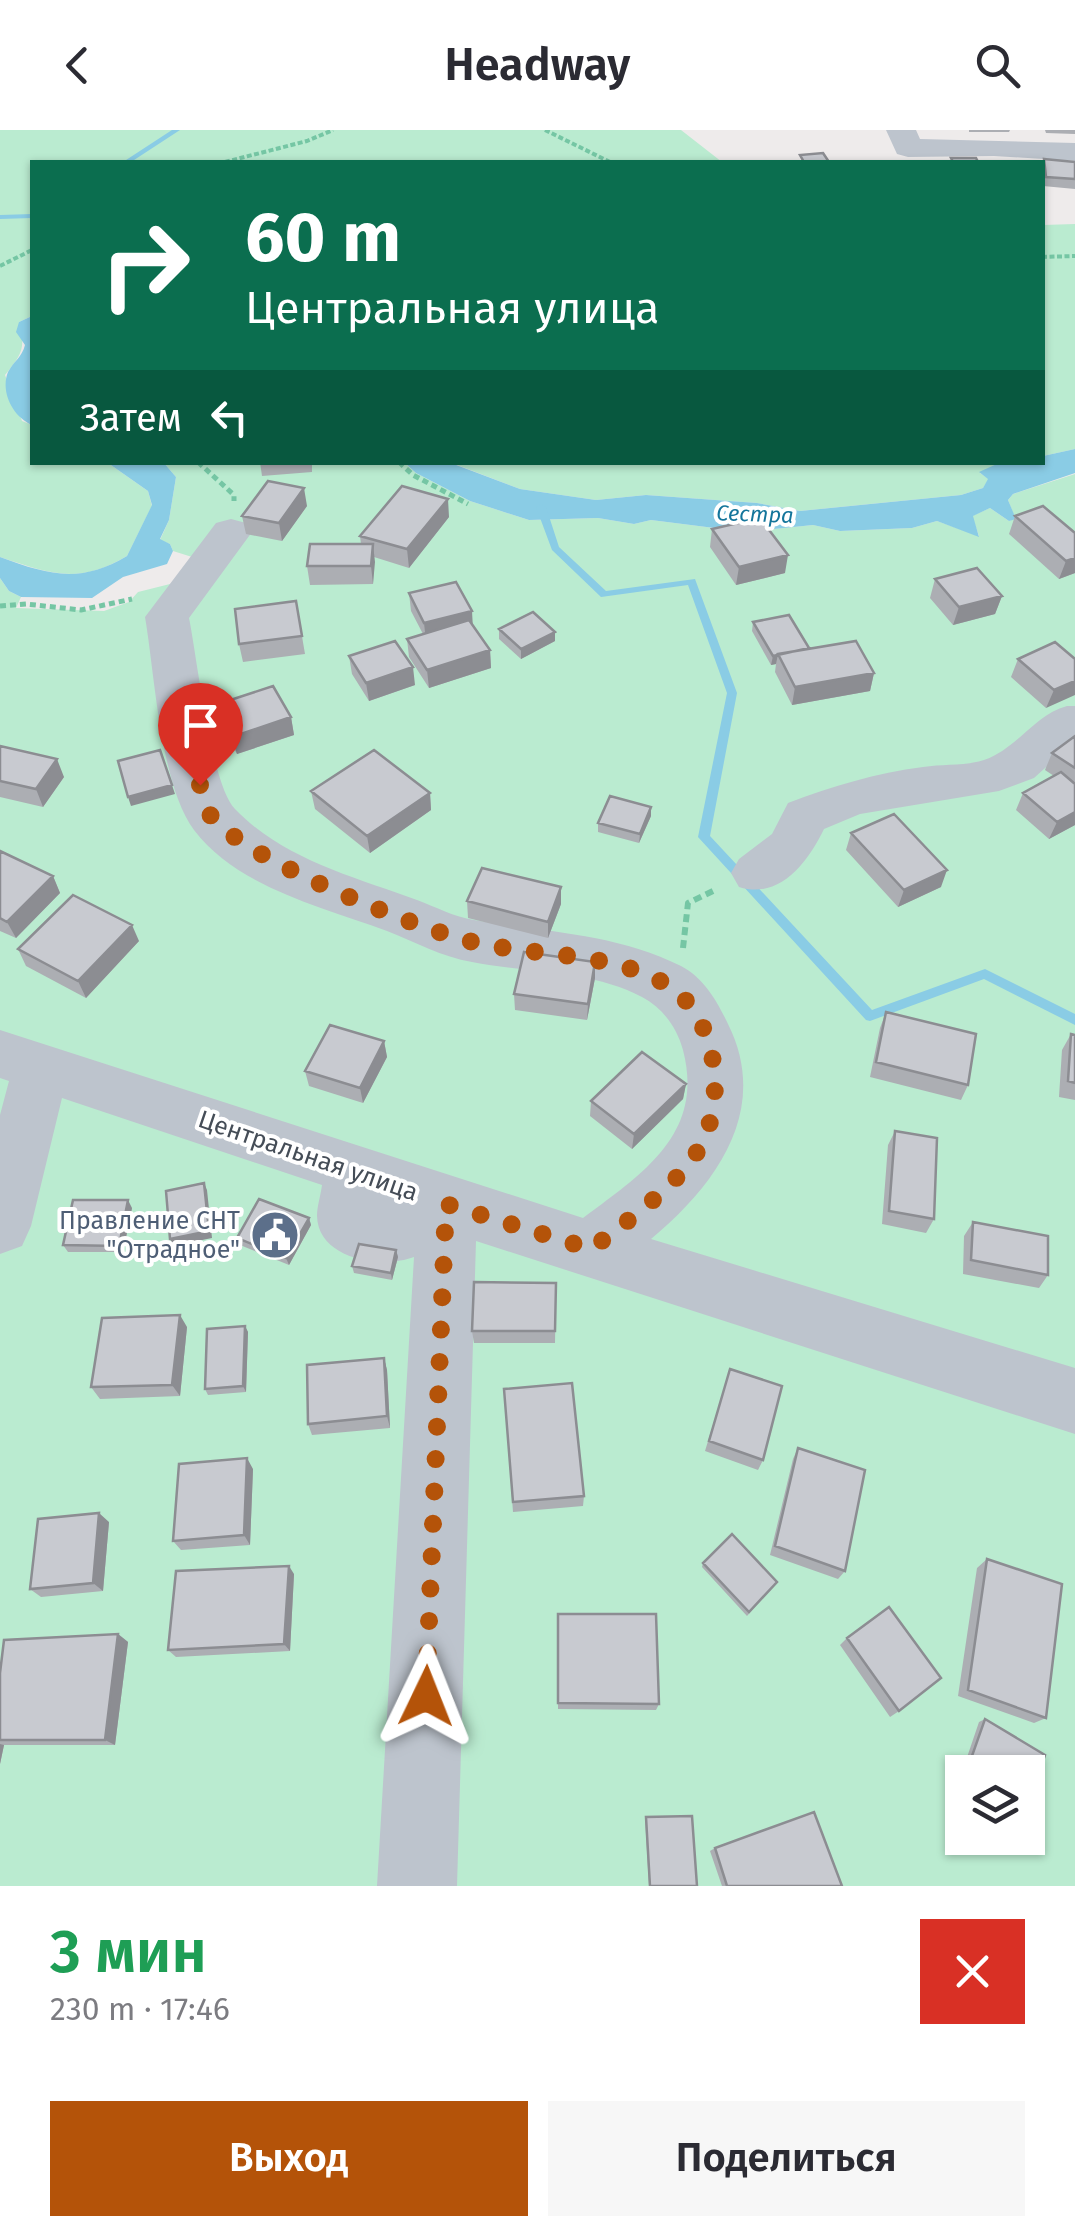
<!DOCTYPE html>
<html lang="ru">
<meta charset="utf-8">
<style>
:root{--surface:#fff;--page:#f7f7f7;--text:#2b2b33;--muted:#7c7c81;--accent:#b45309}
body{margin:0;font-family:"Fira Sans",sans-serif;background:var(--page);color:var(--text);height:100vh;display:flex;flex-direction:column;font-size:38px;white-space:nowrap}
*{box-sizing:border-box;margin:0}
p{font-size:32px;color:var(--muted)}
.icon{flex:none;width:55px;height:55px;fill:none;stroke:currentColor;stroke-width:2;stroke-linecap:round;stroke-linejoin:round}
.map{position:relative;height:1756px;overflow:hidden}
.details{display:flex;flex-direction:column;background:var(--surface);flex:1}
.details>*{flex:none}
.banner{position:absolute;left:30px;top:30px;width:1015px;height:305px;border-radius:0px;box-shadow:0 2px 8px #0004;background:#0b6e4f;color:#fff;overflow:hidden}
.controls{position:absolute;left:945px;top:1625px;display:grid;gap:20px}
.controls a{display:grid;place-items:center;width:100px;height:100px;border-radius:0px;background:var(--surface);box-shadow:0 2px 8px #0004;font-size:50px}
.pin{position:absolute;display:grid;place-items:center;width:85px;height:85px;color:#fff;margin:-102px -42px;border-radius:50% 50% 50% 0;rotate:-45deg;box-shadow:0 0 10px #0007}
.pin .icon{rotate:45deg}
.me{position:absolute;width:110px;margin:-55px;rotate:2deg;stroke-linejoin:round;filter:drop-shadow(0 0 8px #0008)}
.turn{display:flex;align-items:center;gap:35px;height:210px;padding:0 50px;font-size:45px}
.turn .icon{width:130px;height:130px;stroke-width:2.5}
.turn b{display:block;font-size:70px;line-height:85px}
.then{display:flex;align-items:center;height:95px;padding:0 50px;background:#0003;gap:20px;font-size:38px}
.round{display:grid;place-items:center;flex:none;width:105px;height:105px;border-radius:0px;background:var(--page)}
.overview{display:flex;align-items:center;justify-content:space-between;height:170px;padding:0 50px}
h1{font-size:60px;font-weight:600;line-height:75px;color:#1e9e55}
.primary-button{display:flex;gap:20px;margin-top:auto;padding:20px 50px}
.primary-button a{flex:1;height:115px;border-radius:0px;background:var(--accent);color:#fff;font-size:40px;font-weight:600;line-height:115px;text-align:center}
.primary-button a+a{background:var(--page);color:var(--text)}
header{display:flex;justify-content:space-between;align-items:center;height:130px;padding:0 50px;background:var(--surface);font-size:45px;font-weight:600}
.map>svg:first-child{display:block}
.green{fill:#baebd0;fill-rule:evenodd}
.water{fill:#8acce5}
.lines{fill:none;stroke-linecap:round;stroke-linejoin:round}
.stream{fill:#8acce5;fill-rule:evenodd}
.path-far2{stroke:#75c6a4;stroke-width:4;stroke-dasharray:5 2.5;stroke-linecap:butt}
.path-far1{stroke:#75c6a4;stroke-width:5;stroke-dasharray:6 4;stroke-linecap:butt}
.path{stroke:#75c6a4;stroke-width:6;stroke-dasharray:8 5;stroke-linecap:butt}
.minor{fill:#bdc4cd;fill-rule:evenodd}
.wall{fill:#acaeb3}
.shaded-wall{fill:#8c8d92}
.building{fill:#c8cad0;stroke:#8c8d92;stroke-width:2.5}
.route{stroke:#b45309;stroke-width:18;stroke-dasharray:0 32.4}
.labels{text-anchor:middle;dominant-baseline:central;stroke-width:8;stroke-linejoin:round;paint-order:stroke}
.far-water-label{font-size:22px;font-style:italic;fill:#14759b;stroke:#fff}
.street-label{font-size:25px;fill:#454d57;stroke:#fff}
.service-label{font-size:25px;fill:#4e5e75;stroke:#fff;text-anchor:end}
</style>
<header><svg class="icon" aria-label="back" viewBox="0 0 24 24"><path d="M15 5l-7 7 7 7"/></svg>Headway<svg class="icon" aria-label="search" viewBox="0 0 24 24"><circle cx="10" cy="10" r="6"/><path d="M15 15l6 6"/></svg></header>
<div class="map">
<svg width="1075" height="1756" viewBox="0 0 1075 1756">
<rect width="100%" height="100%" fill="#eeebeb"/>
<path class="green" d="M0 0H681L722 32H32V186L19 192C26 218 22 224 5 245L22 291 32 295V332L108 333 148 361 152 376 127 426C78 455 51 444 0 427Z
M1075 94V319L1043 326V95Z
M164 333H405L416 343 470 371 529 390 598 388 634 394 651 390 746 402 813 395 840 401 912 398 937 391 979 406 972 386 990 378 1009 391 1015 388 1008 370 1013 364 1075 344V1756H0V448L9 461 21 467 16 478 104 481 129 472 138 462 178 452 208 432 173 421 170 414 160 410 169 390 176 347ZM962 1642H1028V1708H962Z
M452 333H999L980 343 989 349 983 358 961 365 800 381 757 373 646 365 596 370 520 359Z"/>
<path class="water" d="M32 186V295C13 287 0 262 8 242 14 231 22 227 25 215L16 202 19 192Z
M1075 319V343L1013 364 1008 370 1016 389 1009 391 990 378 973 386 979 407 937 391 912 398 840 401 813 395 746 402 651 390 634 394 598 388 529 390 470 371 416 343 405 333H451L520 359 596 370 646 365 757 373 800 381 961 365 983 358 988 349 979 342 999 333 1042 332 1043 326Z
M108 333H164L176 347 169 390 160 409 170 414 173 421 167 434 123 447 92 468 21 467 9 461 0 448V427C49 445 80 454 127 426L152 375 148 361Z"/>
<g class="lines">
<path class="stream" d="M172 0H180L131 32H123Z
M32 84V88L0 89V85Z
M541 374 546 377 559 417 606 461 695 449 737 563 710 706 872 880 985 839 1075 884V895L984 849 870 891 866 890 698 707 727 563 688 455 601 467 552 420 536 377Z"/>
<path class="path-far2" d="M545 0 610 32
M225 32 307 11 333 0
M1042 127 1075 126
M0 136 32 120"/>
<path class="path-far1" d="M198 332 234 365V371
M399 332 413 345 468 374
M0 476 26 474 81 480 132 469"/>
<path class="path" d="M683 818 688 773 717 759"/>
<path class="minor" d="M886 0H916L920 9 1075 13V31L994 26 908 27 897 24Z
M231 389 246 393 252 402 189 488C197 527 211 655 235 679 283 729 354 747 417 770 436 777 454 787 474 790 543 802 616 803 681 836 704 848 717 871 728 894 771 980 716 1055 651 1109L1075 1238V1304L476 1111 457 1756H377L414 1127C383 1139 318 1130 317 1086 317 1076 321 1064 322 1055L62 968 31 1096 22 1116 0 1124V985L9 951 0 948V900L583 1088C642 1044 705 1004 683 920 677 898 663 878 642 867 591 840 528 843 472 832 442 827 415 812 387 801 323 777 238 758 194 700 160 654 155 545 145 487L216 393Z
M1067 576H1075V611L1034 648 999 661 860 684 824 699C808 732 780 770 739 757L731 743 739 729 772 704 788 673C833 656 876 643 923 637 943 634 965 636 984 630 1017 619 1034 585 1067 576Z"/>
</g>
<path class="wall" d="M969 0H1010L1009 2H969Z
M1045 0H1075V4L1046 3Z
M1044 29 1075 32V59L1043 56 1042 35Z
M260 332H312V342L262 346Z
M307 376 282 411 246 404 242 386Z
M1043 376 1075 443 1059 449 1009 404 1015 386Z
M449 387 409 438 374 427 373 454 310 455 307 436 361 414 360 406Z
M712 399 785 443 736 455 710 417Z
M935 449 1002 466 995 484 953 495 930 468Z
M409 463 472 495 490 520 491 538 429 558 409 527 407 509 423 504 411 481Z
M296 471 305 524 243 532 239 514Z
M753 492 809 519 874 543 870 561 792 575 775 542 776 534 771 535 752 501Z
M499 499 555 511 521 529 499 509Z
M349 526 415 555 369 571 352 544Z
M1018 529H1075L1046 578 1011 547Z
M215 575 291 587 294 605 237 624 220 593Z
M1075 606V695L1049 709 1016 680 1023 663 1054 646 1045 640 1052 623Z
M0 616 64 647 43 677 0 667Z
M311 661 430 663 431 680 370 723 315 679Z
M651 677V686L639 713 598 702V693Z
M851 703 941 757 898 777 846 720Z
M0 721 53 746 60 763 16 808 0 801Z
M561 757V774L548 808 468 788 467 771Z
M139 811 86 868 26 836 18 819Z
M595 832V848L587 890 515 880 514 864Z
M886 882 968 955 961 970 870 947 880 898Z
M1071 904 1075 905V970L1059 967 1062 920Z
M384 911 387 927 363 973 309 956 305 941Z
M686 954 683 969 632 1019 590 986 591 971Z
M895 1001 934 1089 926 1103 882 1094 888 1015Z
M132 1078 123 1122H68L63 1115Z
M309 1088 311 1095 289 1135 240 1115 237 1108Z
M973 1092 1048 1145 1039 1158 963 1144 964 1106Z
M396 1120 398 1127 392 1150 354 1143 352 1136Z
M556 1153 555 1213H474L472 1201Z
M245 1196 248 1202 246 1262 208 1265 205 1259Z
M187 1197 180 1266 100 1269 91 1257Z
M384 1228 387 1240 390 1298 312 1305 308 1294Z
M730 1239 763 1330 758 1340 705 1321Z
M504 1259 584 1366 583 1376 513 1382Z
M798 1318 845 1441 838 1449 770 1425 793 1329Z
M253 1339 250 1415 181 1420 173 1411Z
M109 1392 103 1461 41 1467 30 1459Z
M987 1429 1046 1588 1034 1593 958 1566 977 1438Z
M703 1433 774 1456 747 1486 702 1437Z
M294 1444 290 1521 176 1527 168 1520Z
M558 1484 659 1574 656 1580 558 1579Z
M118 1504 128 1512 115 1615H4L0 1634V1543Z
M847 1508 899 1581 890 1587 840 1515Z
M985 1589 1028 1642H962L979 1592Z
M646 1687 697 1756H649L645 1688Z
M715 1718 842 1756H722L710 1721Z"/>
<path class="shaded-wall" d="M304 358 307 376 282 411 279 393Z
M448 369 449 387 409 438 407 419Z
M373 414 375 432 373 454 371 436Z
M788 425 785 443 736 455 739 437Z
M1075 428V443L1059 449 1066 431Z
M1002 466 995 484 953 495 959 477Z
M472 481 473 499 426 511 424 493Z
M555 502V511L521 529V519Z
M490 520 491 538 429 558 427 540Z
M778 524 776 534 771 535 773 526Z
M413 537 415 555 369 571 366 553Z
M874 543 870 561 792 575 795 557Z
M1075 551V565L1046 578 1054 560Z
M291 587 294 605 237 624 232 607Z
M57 629 64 647 43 677 36 659Z
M172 655 175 664 131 676 128 667Z
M430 663 431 680 370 723 367 706Z
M651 677V686L639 713 640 704Z
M1075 682V695L1049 709 1057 692Z
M947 740 941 757 898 777 904 760Z
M53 746 60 763 16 808 7 792Z
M561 757V774L548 808V792Z
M132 795 139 811 86 868 78 851Z
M595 832V848L587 890 588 874Z
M384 911 387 927 363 973 360 958Z
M686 954 683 969 632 1019 634 1004Z
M204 1053 207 1060 212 1108 173 1116 170 1109Z
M128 1070 132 1078 123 1122 119 1116Z
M309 1088 311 1095 289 1135 286 1128Z
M396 1120 398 1127 392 1150 391 1143Z
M180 1185 187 1197 180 1266 172 1255Z
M245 1196 248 1202 246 1262 243 1256Z
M384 1228 387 1240 390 1298 387 1286Z
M247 1328 253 1339 250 1415 244 1405Z
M99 1383 109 1392 103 1461 93 1453Z
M289 1436 294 1444 290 1521 284 1514Z
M118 1504 128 1512 115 1615 105 1610Z
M0 1614 4 1615 0 1634Z"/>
<path class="building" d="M823 23 829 32H804L800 25Z
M951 28H976L978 32H953Z
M1044 29 1075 32V49L1046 47Z
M268 351 304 358 279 393 242 386Z
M402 356 448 369 407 419 360 406Z
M1043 376 1075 403V428L1066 431 1015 386Z
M760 388 788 425 739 437 712 399Z
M310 414H373L371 436H307Z
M977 438 1002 466 959 477 935 449Z
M456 452 472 481 424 493 409 463Z
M296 471 302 506 239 514 235 479Z
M533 482 555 502 521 519 499 499Z
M789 485 809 518 773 526 753 492Z
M469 490 490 520 427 540 407 509Z
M395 511 413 537 366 553 349 526Z
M856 511 874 543 795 557 778 524Z
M1055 512 1075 529V551L1054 560 1018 529Z
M273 556 291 587 232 607 215 575Z
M1075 606V638L1052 623Z
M0 616 57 629 36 659 0 651Z
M160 620 172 655 128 667 118 631Z
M374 620 430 663 367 706 311 661Z
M1061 642 1075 654V682L1057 692 1023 663Z
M610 666 651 677 640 704 598 693Z
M894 684 947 740 904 760 851 703Z
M0 721 53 746 7 792 0 788Z
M482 738 561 757 548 792 467 771Z
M73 765 132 795 78 851 18 819Z
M524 822 595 832 588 874 514 864Z
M886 882 976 904 968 955 876 932Z
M330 895 384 911 360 958 305 941Z
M1071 904 1075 905V953L1068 951Z
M642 922 686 954 634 1004 591 971Z
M895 1001 937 1008 934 1089 889 1081Z
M204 1053 209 1101 170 1109 166 1061Z
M259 1069 309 1088 286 1128 237 1108Z
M73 1070H128L119 1116 63 1115Z
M973 1092 1048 1106V1145L971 1130Z
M359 1114 396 1120 391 1143 352 1136Z
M474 1152 556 1153 555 1201H472Z
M180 1185 172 1255 91 1257 102 1188Z
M245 1196 243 1256 205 1259 207 1199Z
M384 1228 387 1286 308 1294 307 1235Z
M730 1239 782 1256 763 1330 709 1311Z
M572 1253 584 1366 513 1372 504 1259Z
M798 1318 865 1340 845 1441 775 1416Z
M247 1328 244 1405 173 1411 179 1334Z
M99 1383 93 1453 30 1459 38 1389Z
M732 1404 777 1452 749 1482 703 1433Z
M987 1429 1062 1454 1046 1588 968 1560Z
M289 1436 284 1514 168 1520 176 1441Z
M889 1477 941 1548 899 1581 847 1508Z
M558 1484H656L659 1574 558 1573Z
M118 1504 105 1610H0V1543L4 1510Z
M985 1589 1045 1625 1028 1675V1642H972L967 1640Z
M814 1682 842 1756H727L715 1718Z
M692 1686 697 1756H650L646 1687Z"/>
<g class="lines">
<path class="route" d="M200 655C203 664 204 676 209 683 236 726 413 796 465 810 529 827 605 820 664 853 718 883 729 972 697 1022 674 1058 625 1093 591 1119L446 1074 426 1566"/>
</g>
<defs>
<g id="civic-disc" transform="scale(2.5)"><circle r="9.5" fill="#5c6f8a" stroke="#fff"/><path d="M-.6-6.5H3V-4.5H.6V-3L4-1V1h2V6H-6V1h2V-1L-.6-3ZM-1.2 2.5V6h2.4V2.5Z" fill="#fff"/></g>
</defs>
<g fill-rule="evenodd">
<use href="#civic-disc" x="275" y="1105"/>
</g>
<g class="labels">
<g class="far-water-label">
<text transform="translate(755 384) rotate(2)">Сестра</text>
</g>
<g class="street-label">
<text transform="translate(308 1026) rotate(19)">Центральная улица</text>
</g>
<g class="service-label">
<text x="240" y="1091">Правление СНТ<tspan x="240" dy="29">"Отрадное"</tspan></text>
</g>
</g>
</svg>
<div class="controls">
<a><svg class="icon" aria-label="layers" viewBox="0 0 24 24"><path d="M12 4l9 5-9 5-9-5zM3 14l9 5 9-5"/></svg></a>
</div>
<div class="pin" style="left:200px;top:655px;background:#d93025"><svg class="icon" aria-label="arrive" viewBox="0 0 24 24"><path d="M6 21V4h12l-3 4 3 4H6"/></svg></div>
<svg class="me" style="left:426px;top:1566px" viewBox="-20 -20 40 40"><path d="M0-17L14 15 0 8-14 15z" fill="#b45309" stroke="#fff" stroke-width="4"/></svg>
<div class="banner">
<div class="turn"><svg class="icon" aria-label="right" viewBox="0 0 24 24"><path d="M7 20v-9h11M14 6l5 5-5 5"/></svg><div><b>60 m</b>Центральная улица</div></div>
<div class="then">Затем<svg class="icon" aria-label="left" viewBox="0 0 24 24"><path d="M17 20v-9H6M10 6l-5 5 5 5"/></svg></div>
</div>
</div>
<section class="details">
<div class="overview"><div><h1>3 мин</h1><p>230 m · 17:46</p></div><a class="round" style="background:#d93025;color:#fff"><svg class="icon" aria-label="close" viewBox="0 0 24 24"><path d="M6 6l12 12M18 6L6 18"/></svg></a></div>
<div class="primary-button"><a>Выход</a><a>Поделиться</a></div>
</section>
